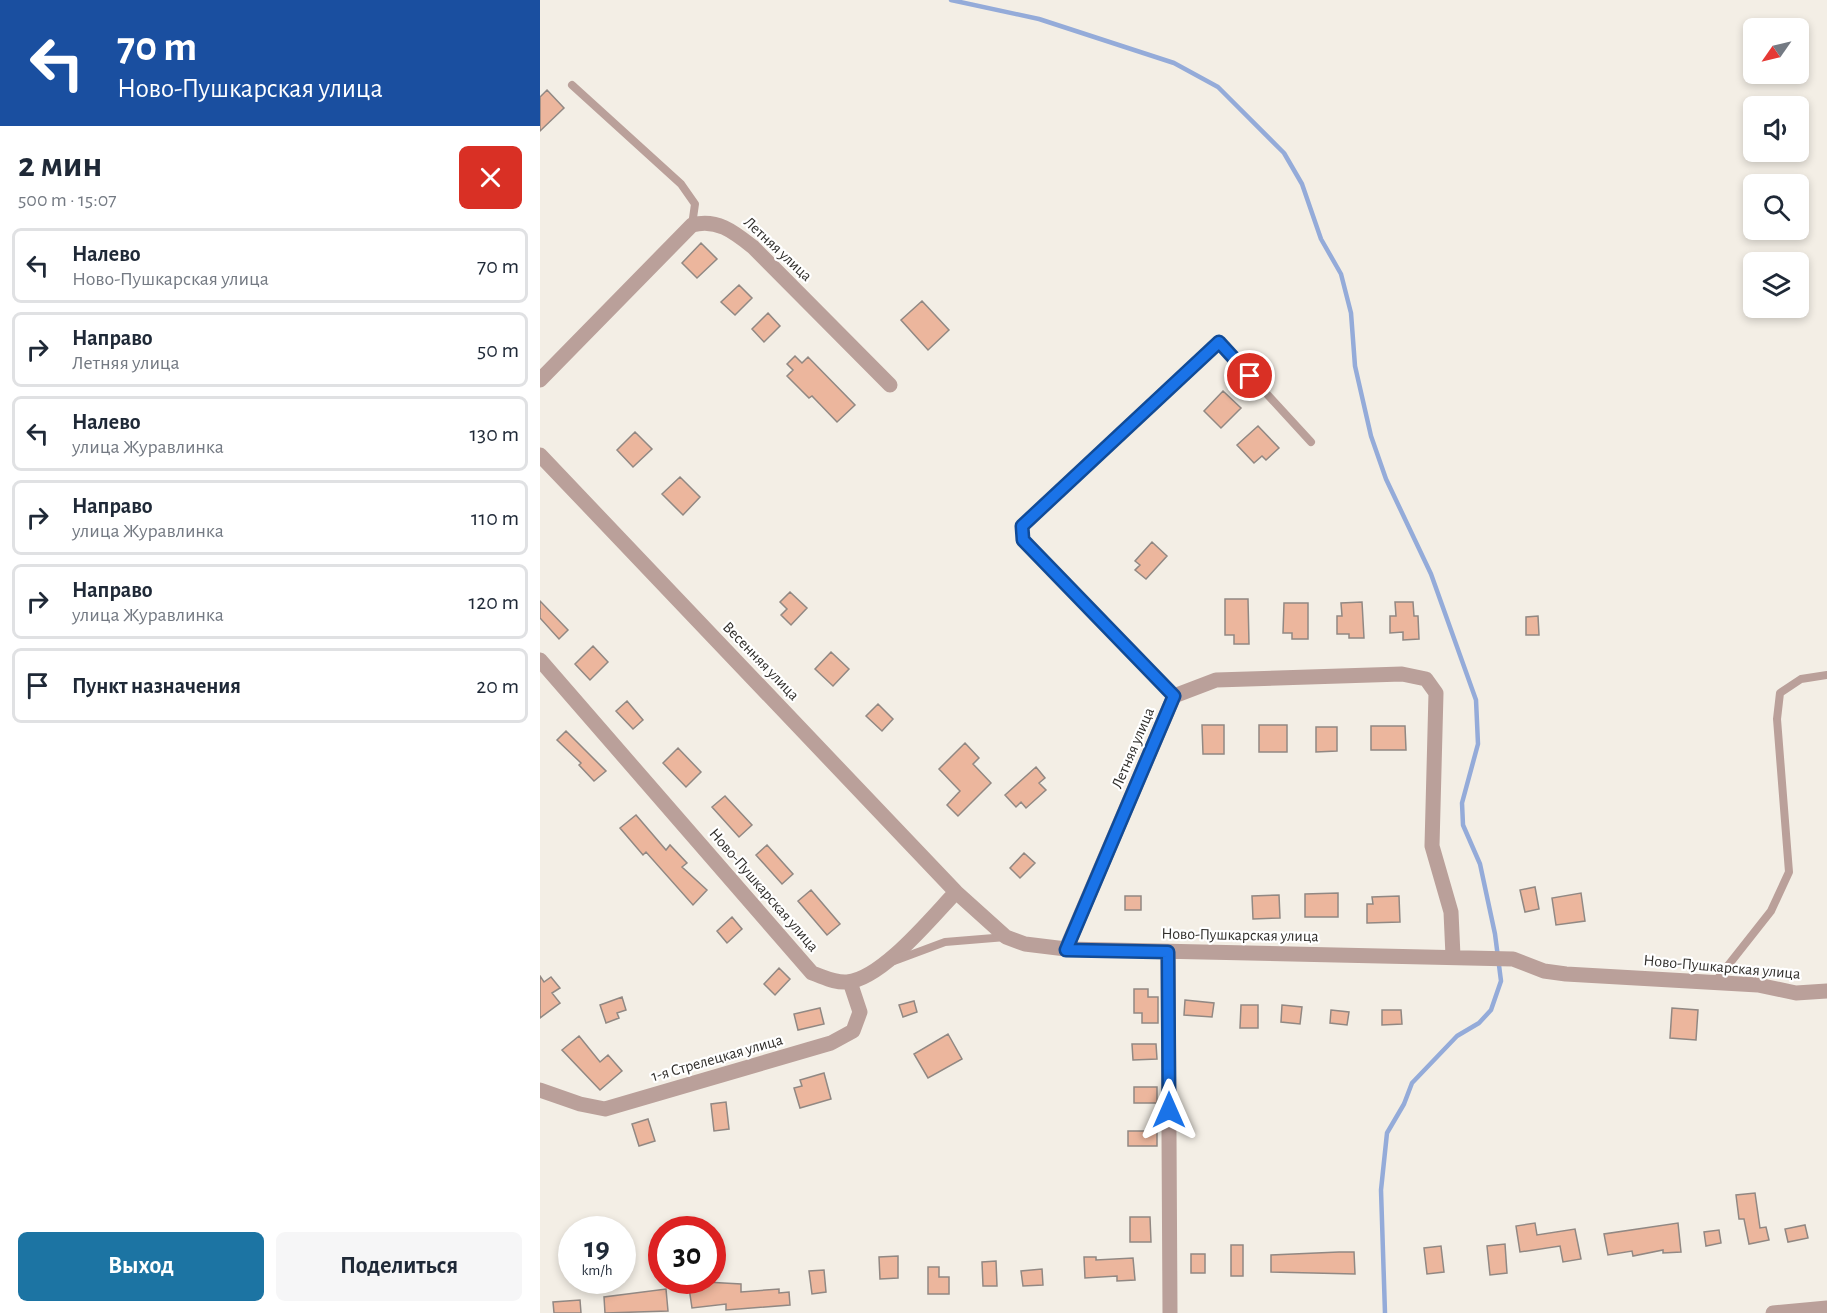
<!DOCTYPE html>
<html lang="ru">
<meta charset="utf-8">
<style>
:root{--surface:#fff;--page:#f6f6f7;--text:#1f2937;--muted:#747a83;--line:#e0e1e3;--accent:#1c74a3}
body{margin:0;font-family:"Alegreya Sans",sans-serif;background:var(--page);color:var(--text);height:100vh;display:flex;flex-direction:column;font-size:22px;white-space:nowrap}
*{box-sizing:border-box;margin:0}
p{font-size:20px;color:var(--muted)}
.icon{flex:none;width:33px;height:33px;fill:none;stroke:currentColor;stroke-width:2;stroke-linecap:round;stroke-linejoin:round}
.map{position:relative;flex:1;overflow:hidden}
.drawer{display:flex;flex-direction:column;background:var(--surface);width:540px}
.drawer>*{flex:none}
.banner{background:#1a4fa0;color:#fff;overflow:hidden}
.needle{width:39px;rotate:236deg}
.fabs{position:absolute;left:1203px;top:18px;display:grid;gap:12px}
.fabs a{display:grid;place-items:center;width:66px;height:66px;border-radius:9px;background:var(--surface);box-shadow:0 3px 9px #0003;font-size:30px}
.speed{position:absolute;left:18px;top:1216px;display:flex;gap:12px;font-size:30px;font-weight:700;text-align:center}
.speed>*{display:grid;place-content:center;width:78px;height:78px;border-radius:50%;background:var(--surface);box-shadow:0 3px 9px #0003;line-height:1}
.speed small{font-size:15px;font-weight:400}
.speed .limit{border:9px solid #d22;background:#fff;color:#111}
.pin{position:absolute;display:grid;place-items:center;width:51px;height:51px;color:#fff;margin:-26px;border:3px solid #fff;border-radius:50%;box-shadow:0 2px 6px #0007}
.me{position:absolute;width:66px;margin:-33px;rotate:0deg;stroke-linejoin:round;filter:drop-shadow(0 0 4px #0008)}
.turn{display:flex;align-items:center;gap:21px;height:126px;padding:0 18px;font-size:27px}
.turn .icon{width:78px;height:78px;stroke-width:2.5}
.turn b{display:block;font-size:42px;line-height:51px}
.round{display:grid;place-items:center;flex:none;width:63px;height:63px;border-radius:9px;background:var(--page)}
.head{display:flex;align-items:center;justify-content:space-between;height:102px;padding:0 18px}
h1{font-size:36px;font-weight:700;line-height:45px}
.button{display:flex;gap:12px;margin-top:auto;padding:12px 18px}
.button a{flex:1;height:69px;border-radius:9px;background:var(--accent);color:#fff;font-size:24px;font-weight:700;line-height:69px;text-align:center}
.button a+a{background:var(--page);color:var(--text)}
ul{padding:0;list-style:none}
li{display:flex;align-items:center;gap:18px;height:75px;margin:0 12px 9px;padding:0 6px;border:3px solid var(--line);border-radius:9px}
li div{flex:1}
li b{display:block;font-size:22px}
li em{font-style:normal}
main{display:flex;flex:1;min-height:0}
.map>svg:first-child{display:block}
.lines{fill:none;stroke-linecap:round;stroke-linejoin:round}
.stream{stroke:#94abd9;stroke-width:4.5}
.building{fill:#ecb69d;stroke:#918883;stroke-width:1.5}
.lane{stroke:#baa09a;stroke-width:8}
.street{stroke:#baa09a;stroke-width:15}
.route-casing{stroke:#114b97;stroke-width:15}
.route{stroke:#1a73e8;stroke-width:10}
.labels{text-anchor:middle;dominant-baseline:central;stroke-width:4.5;stroke-linejoin:round;paint-order:stroke}
.street-label{font-size:16px;fill:#312f2c;stroke:#fff}
</style>
<main>
<section class="drawer">
<div class="banner">
<div class="turn"><svg class="icon" aria-label="left" viewBox="0 0 24 24"><path d="M17 20v-9H6M10 6l-5 5 5 5"/></svg><div><b>70 m</b>Ново-Пушкарская улица</div></div>
</div>
<div class="head"><div><h1>2 мин</h1><p>500 m · 15:07</p></div><a class="round" style="background:#d93025;color:#fff"><svg class="icon" aria-label="close" viewBox="0 0 24 24"><path d="M6 6l12 12M18 6L6 18"/></svg></a></div>
<ul>
<li><svg class="icon" aria-label="left" viewBox="0 0 24 24"><path d="M17 20v-9H6M10 6l-5 5 5 5"/></svg><div><b>Налево</b><p>Ново-Пушкарская улица</p></div><em>70 m</em></li>
<li><svg class="icon" aria-label="right" viewBox="0 0 24 24"><path d="M7 20v-9h11M14 6l5 5-5 5"/></svg><div><b>Направо</b><p>Летняя улица</p></div><em>50 m</em></li>
<li><svg class="icon" aria-label="left" viewBox="0 0 24 24"><path d="M17 20v-9H6M10 6l-5 5 5 5"/></svg><div><b>Налево</b><p>улица Журавлинка</p></div><em>130 m</em></li>
<li><svg class="icon" aria-label="right" viewBox="0 0 24 24"><path d="M7 20v-9h11M14 6l5 5-5 5"/></svg><div><b>Направо</b><p>улица Журавлинка</p></div><em>110 m</em></li>
<li><svg class="icon" aria-label="right" viewBox="0 0 24 24"><path d="M7 20v-9h11M14 6l5 5-5 5"/></svg><div><b>Направо</b><p>улица Журавлинка</p></div><em>120 m</em></li>
<li><svg class="icon" aria-label="arrive" viewBox="0 0 24 24"><path d="M6 21V4h12l-3 4 3 4H6"/></svg><div><b>Пункт назначения</b></div><em>20 m</em></li>
</ul>
<div class="button"><a>Выход</a><a>Поделиться</a></div>
</section>
<div class="map">
<svg width="1287" height="1313" viewBox="0 0 1287 1313">
<rect width="100%" height="100%" fill="#f3eee5"/>
<g class="lines">
<path class="stream" d="M411 0 499 19 634 63 678 87 744 153 762 184 781 239 801 274 811 313 815 366 831 436 846 479 891 574 936 700 938 744 922 803 923 825 940 864 955 934 961 981 951 1010 939 1023 917 1036 872 1083 864 1104 847 1133 841 1190 845 1313"/>
</g>
<path class="building" d="M7 90 24 108 0 131V97Z
M161 243 177 259 157 278 142 263Z
M199 285 212 298 195 315 181 302Z
M382 301 409 330 388 350 361 320Z
M228 313 240 326 224 342 212 329Z
M255 356 262 363 268 357 315 405 297 422 272 396 269 398 247 376 253 370 247 364Z
M683 391 701 408 681 428 664 411Z
M718 426 739 448 726 460 722 456 714 463 697 445Z
M95 432 112 449 93 467 77 450Z
M140 477 160 497 143 515 122 494Z
M612 542 627 556 606 579 595 570 600 565 595 561Z
M250 592 267 608 251 625 241 615 247 609 240 602Z
M685 599H708L709 644H694V635H685Z
M0 601 28 630 19 639 0 618Z
M822 602 824 638H809V634H797V616H802L801 603Z
M855 602H873L874 616H878L879 639 863 640V632L850 633V616H856Z
M744 603H768V639H752V633H743Z
M998 616 999 635H986V617Z
M53 646 68 662 50 680 35 664Z
M291 652 309 669 293 686 275 669Z
M87 701 103 720 93 729 76 711Z
M338 704 353 719 342 731 326 716Z
M662 725H684V754H663Z
M719 725H747V752H719Z
M831 726H865L866 750H831Z
M776 727H797V751L776 752Z
M26 731 66 771 54 781 39 765 41 763 17 740Z
M425 743 439 758 433 764 451 783 418 816 407 805 420 791 399 769Z
M138 748 161 772 146 787 123 763Z
M496 767 505 778 499 783 506 790 486 808 481 802 476 807 465 795Z
M185 796 212 825 199 837 172 807Z
M96 815 126 850 130 845 147 863 142 867 167 890 153 905 106 852 103 855 80 828Z
M227 845 253 874 242 884 216 855Z
M484 853 495 863 480 878 470 868Z
M995 887 999 909 985 912 980 890Z
M271 890 300 924 287 935 258 901Z
M798 893V917H765V894Z
M1041 893 1045 921 1016 925 1012 898Z
M739 895 740 918 713 919 712 896Z
M585 896H601V910H585Z
M859 896 860 922 827 923V904H833L832 897Z
M192 917 202 929 187 943 177 931Z
M239 968 250 979 235 995 224 984Z
M0 976 4 982 11 977 20 988 12 993 20 1003 0 1018Z
M594 989H608V997H618V1023H602V1013H594Z
M82 997 86 1010 77 1013 79 1018 66 1023 60 1005Z
M645 1000 674 1003 672 1017 644 1015Z
M374 1001 377 1012 363 1017 359 1005Z
M701 1005H718V1028H700Z
M742 1005 762 1007 760 1024 741 1022Z
M280 1008 284 1024 258 1030 254 1014Z
M1132 1008 1158 1010 1156 1040 1130 1038Z
M791 1010 809 1012 807 1025 790 1023Z
M842 1010H861L862 1024 842 1025Z
M408 1034 422 1059 388 1078 374 1054Z
M39 1036 60 1062 68 1055 82 1071 60 1090 22 1050Z
M592 1044H616L617 1059 593 1060Z
M284 1073 291 1099 260 1108 254 1088 262 1086 260 1080Z
M594 1087H617V1103H594Z
M186 1102 189 1129 174 1131 171 1104Z
M108 1119 115 1141 99 1146 92 1124Z
M588 1131H617V1146H588Z
M1215 1193 1220 1228 1226 1227 1229 1240 1209 1244 1204 1219H1199L1196 1195Z
M590 1217H610L611 1242H590Z
M995 1223 997 1235 1035 1229 1041 1259 1023 1262 1020 1246 980 1252 976 1226Z
M1138 1223 1141 1252 1123 1253V1250L1093 1256 1092 1251 1068 1255 1064 1234Z
M1265 1225 1268 1238 1248 1242 1245 1229Z
M1179 1230 1181 1243 1166 1246 1164 1232Z
M965 1244 967 1273 950 1275 947 1246Z
M691 1245H703V1276H691Z
M901 1246 904 1272 887 1274 884 1248Z
M799 1252H814L815 1274 731 1272V1255Z
M651 1254H665V1273H651Z
M358 1256V1278L340 1279 339 1257Z
M544 1257H556V1260L593 1258 595 1280 577 1281V1276L545 1278Z
M456 1261 457 1286H443L442 1262Z
M388 1267H399V1277H409V1294H388Z
M502 1269 503 1285 483 1286 481 1271Z
M284 1270 286 1292 272 1294 269 1271Z
M148 1281 201 1284V1292L239 1289V1293L249 1292 250 1305 186 1310V1304L152 1308Z
M126 1289 128 1311 65 1313 64 1297Z
M40 1300 41 1313H14L13 1302Z"/>
<g class="lines">
<path class="lane" d="M32 85 141 184 155 204 152 225
M634 696 483 540 482 526 679 342 771 442
M354 961 405 942 466 937
M1175 982 1231 911 1249 872 1237 719 1240 693 1261 679 1287 675"/>
<path class="street" d="M0 380 152 225C177 218 194 232 213 247L350 385
M0 455 416 892 466 937 485 944 526 949 973 959 1004 971 1026 974 1218 985 1256 993 1287 991
M0 660 272 973C284 977 295 983 307 982 342 979 392 917 416 892
M526 949 634 696 676 680 862 674 886 679 896 693 892 846 911 912 913 956
M628 952 630 1313
M0 1090 40 1104 65 1109 291 1043 313 1031 320 1012 310 982
M1233 1313 1287 1308"/>
</g>
<g class="lines">
<g class="route-casing">
<path id="route" d="M629 1110 628 952 526 950 634 696 483 540 482 526 679 342 710 376"/>
</g>
<use href="#route" class="route"/>
</g>
<g class="labels">
<g class="street-label">
<text transform="translate(238 249) rotate(43)">Летняя улица</text>
<text transform="translate(221 661) rotate(46)">Весенняя улица</text>
<text transform="translate(593 748) rotate(-67)">Летняя улица</text>
<text transform="translate(224 890) rotate(49)">Ново-Пушкарская улица</text>
<text transform="translate(700 935) rotate(1)">Ново-Пушкарская улица</text>
<text transform="translate(1182 967) rotate(5)">Ново-Пушкарская улица</text>
<text transform="translate(177 1058) rotate(-16)">1-я Стрелецкая улица</text>
</g>
</g>
</svg>
<div class="fabs">
<a><svg class="needle" viewBox="-14 -14 28 28"><path d="M0-13l5 13h-10z" fill="#e53935"/><path d="M0 13l5-13h-10z" fill="#747a83"/></svg></a>
<a><svg class="icon" aria-label="sound" viewBox="0 0 24 24"><path d="M4 9h4l5-4v14l-5-4H4zM17 9q2 3 0 6"/></svg></a>
<a><svg class="icon" aria-label="search" viewBox="0 0 24 24"><circle cx="10" cy="10" r="6"/><path d="M15 15l6 6"/></svg></a>
<a><svg class="icon" aria-label="layers" viewBox="0 0 24 24"><path d="M12 4l9 5-9 5-9-5zM3 14l9 5 9-5"/></svg></a>
</div>
<div class="speed"><div>19<small>km/h</small></div><div class="limit">30</div></div>
<div class="pin" style="left:710px;top:376px;background:#d93025"><svg class="icon" aria-label="arrive" viewBox="0 0 24 24"><path d="M6 21V4h12l-3 4 3 4H6"/></svg></div>
<svg class="me" style="left:629px;top:1110px" viewBox="-20 -20 40 40"><path d="M0-17L14 15 0 8-14 15z" fill="#1a73e8" stroke="#fff" stroke-width="4"/></svg>
</div>
</main>
